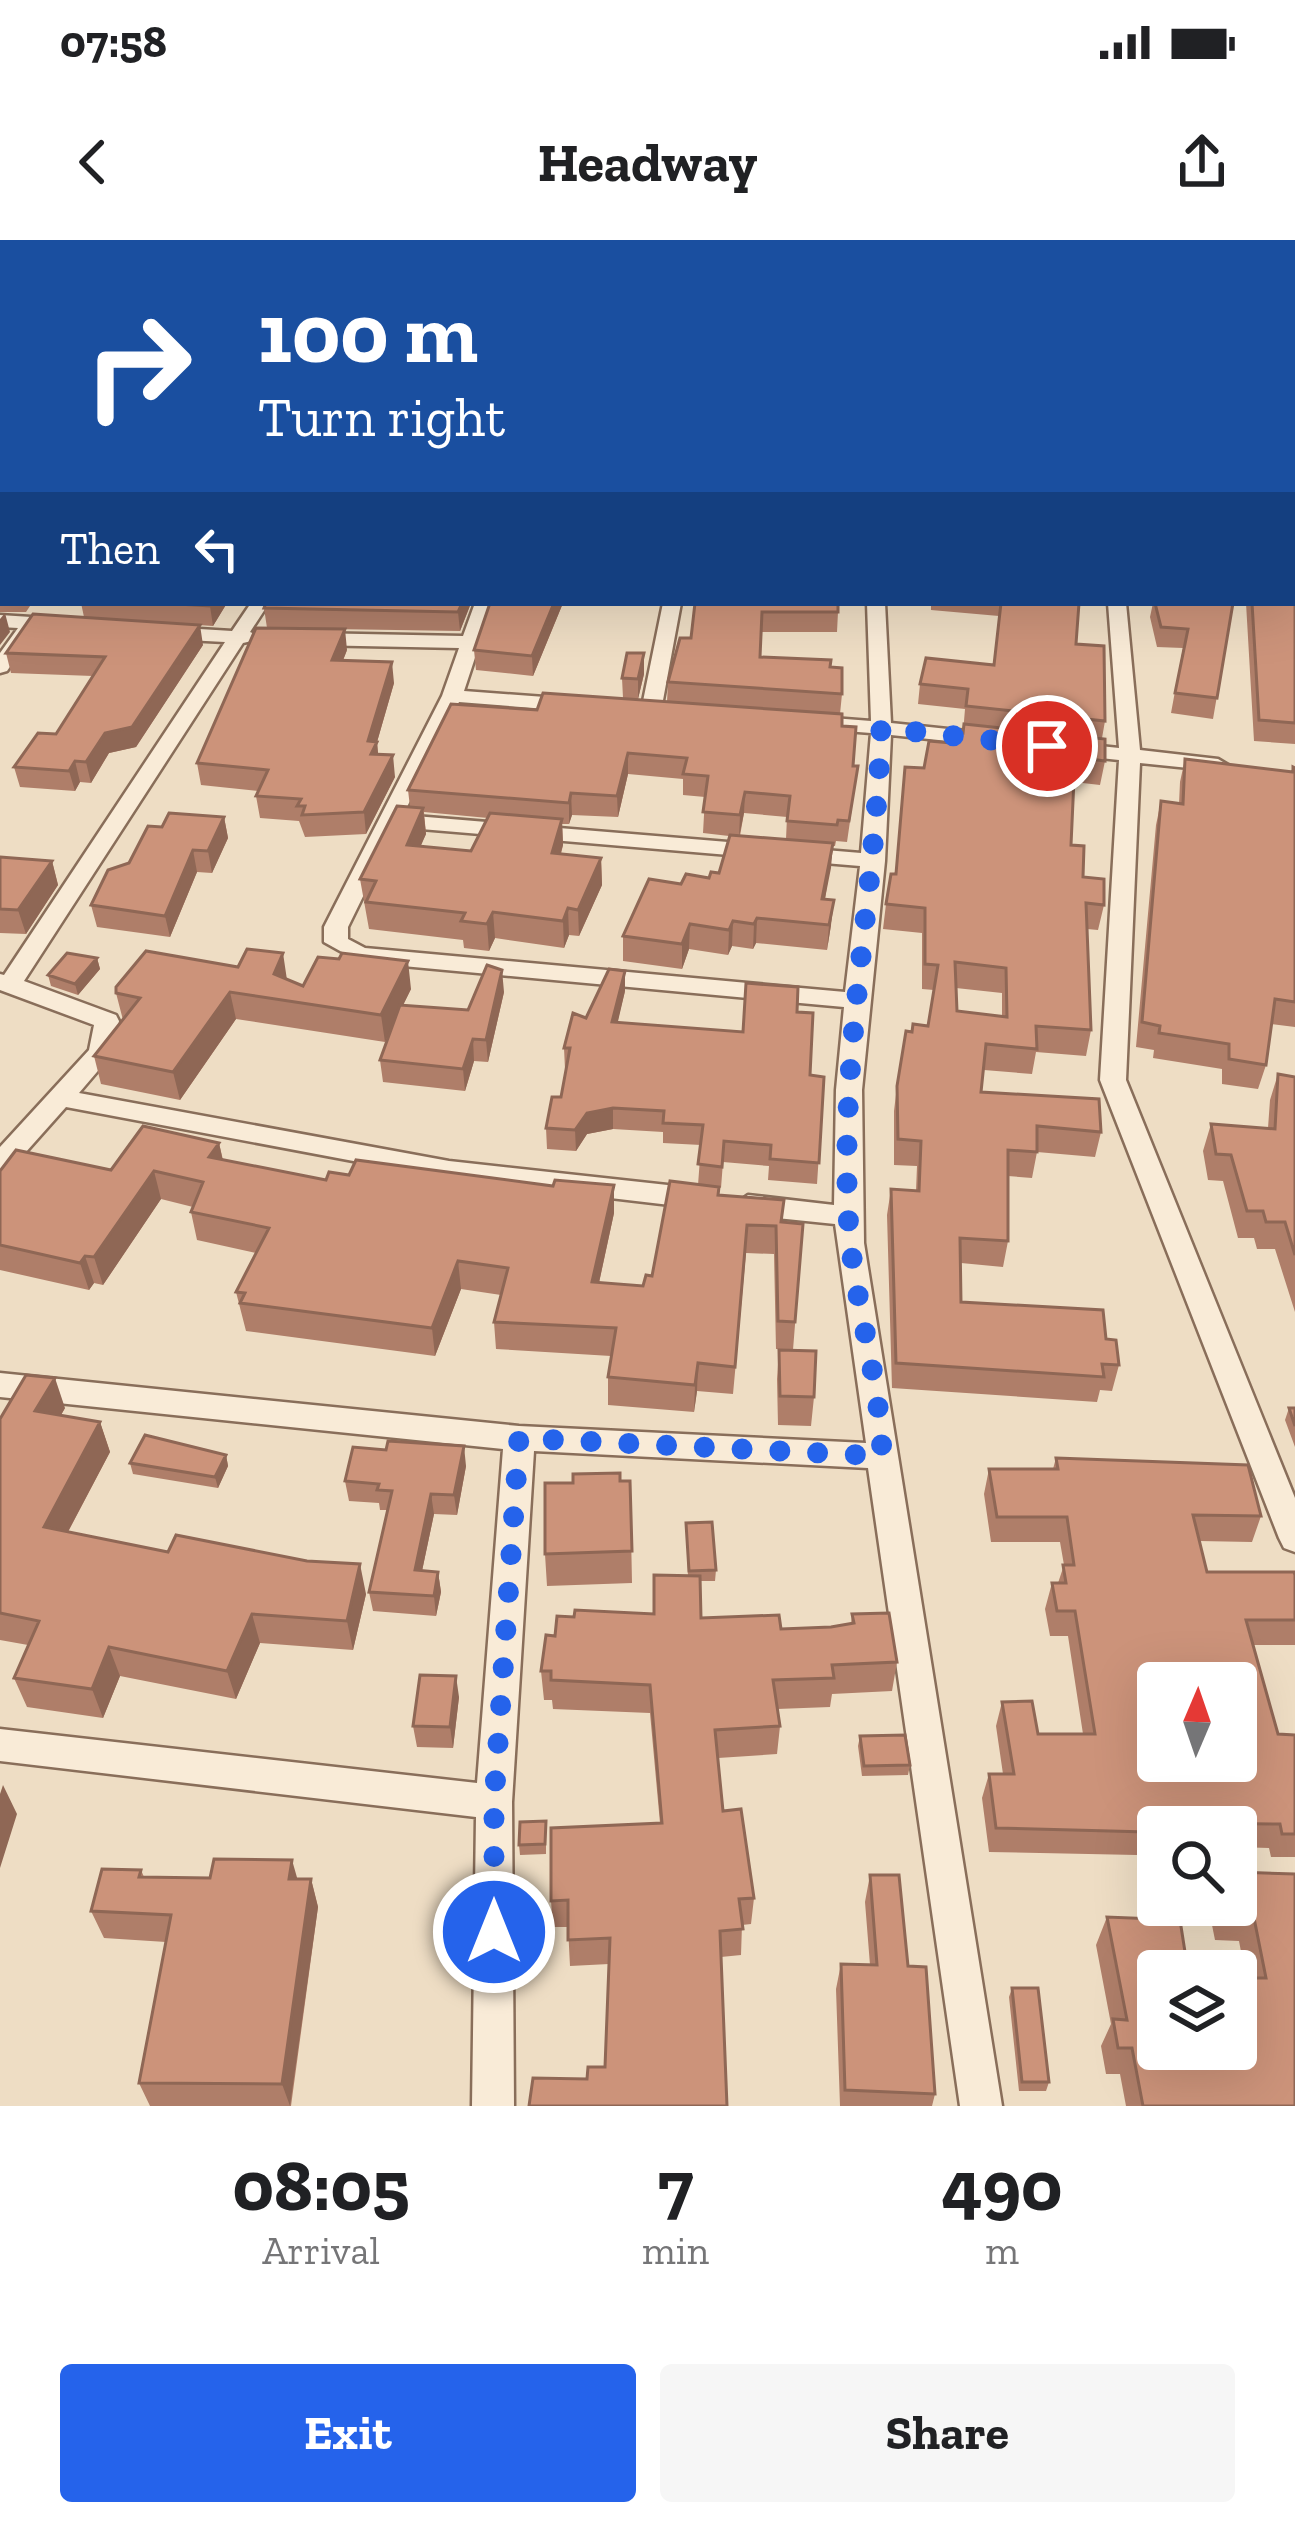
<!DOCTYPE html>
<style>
:root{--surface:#fff;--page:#f6f6f6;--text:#202124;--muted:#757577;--accent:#2563eb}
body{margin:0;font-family:"Zilla Slab",serif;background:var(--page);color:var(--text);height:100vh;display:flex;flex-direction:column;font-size:45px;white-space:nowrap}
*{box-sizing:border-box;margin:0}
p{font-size:39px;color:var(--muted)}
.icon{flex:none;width:66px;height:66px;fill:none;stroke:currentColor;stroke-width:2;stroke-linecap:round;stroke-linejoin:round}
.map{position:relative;height:1866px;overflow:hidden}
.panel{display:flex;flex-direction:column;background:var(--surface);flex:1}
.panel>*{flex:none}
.top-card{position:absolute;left:0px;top:0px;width:1296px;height:366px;box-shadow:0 12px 48px #0002;background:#1a4fa0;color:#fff;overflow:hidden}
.needle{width:78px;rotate:2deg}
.tools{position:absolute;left:1137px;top:1422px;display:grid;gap:24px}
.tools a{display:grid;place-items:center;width:120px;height:120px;border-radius:12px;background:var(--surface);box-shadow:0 12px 48px #0002;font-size:60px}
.pin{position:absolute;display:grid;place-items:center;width:102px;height:102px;color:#fff;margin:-51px;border:6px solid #fff;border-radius:50%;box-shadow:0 3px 12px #0007}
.me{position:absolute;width:132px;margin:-66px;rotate:0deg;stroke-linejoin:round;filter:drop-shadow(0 0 9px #0008)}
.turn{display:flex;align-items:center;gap:42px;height:252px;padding:0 60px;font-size:54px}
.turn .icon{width:156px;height:156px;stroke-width:2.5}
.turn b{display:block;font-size:84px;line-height:102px}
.then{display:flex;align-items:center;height:114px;padding:0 60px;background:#0003;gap:24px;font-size:45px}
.eta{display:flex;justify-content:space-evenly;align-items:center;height:204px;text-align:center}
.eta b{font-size:72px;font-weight:700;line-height:84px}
.action{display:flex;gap:24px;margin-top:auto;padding:24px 60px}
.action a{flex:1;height:138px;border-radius:12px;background:var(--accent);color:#fff;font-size:48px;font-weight:700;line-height:138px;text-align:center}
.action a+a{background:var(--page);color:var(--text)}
.status{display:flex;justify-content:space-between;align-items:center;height:84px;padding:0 60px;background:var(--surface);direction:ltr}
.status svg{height:33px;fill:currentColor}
header{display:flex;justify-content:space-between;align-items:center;height:156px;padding:0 60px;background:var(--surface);font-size:54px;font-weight:700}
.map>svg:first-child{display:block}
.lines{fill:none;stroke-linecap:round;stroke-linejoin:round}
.street-casing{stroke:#896e5a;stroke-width:5}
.street{fill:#f9ebd7;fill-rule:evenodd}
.wall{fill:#af7e69;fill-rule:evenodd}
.shaded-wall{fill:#8f6755}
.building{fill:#cc937a;stroke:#8f6755;stroke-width:3;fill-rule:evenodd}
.route{stroke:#2563eb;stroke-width:21;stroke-dasharray:0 37.8}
</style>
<div class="status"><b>07:58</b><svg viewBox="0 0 49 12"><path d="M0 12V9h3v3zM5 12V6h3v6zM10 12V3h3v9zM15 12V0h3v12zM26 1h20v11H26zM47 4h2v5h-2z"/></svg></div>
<header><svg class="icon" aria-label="back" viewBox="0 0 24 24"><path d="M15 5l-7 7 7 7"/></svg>Headway<svg class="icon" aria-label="share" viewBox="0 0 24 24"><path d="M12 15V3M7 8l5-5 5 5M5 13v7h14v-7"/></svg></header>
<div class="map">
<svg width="1295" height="1866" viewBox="0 0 1295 1866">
<rect width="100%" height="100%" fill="#eeddc4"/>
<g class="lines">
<g class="street-casing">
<path id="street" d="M1293 77H1295V85H1293Z
M0 176H3V186H0Z
M1293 223H1295V233H1293Z
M251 363H269L250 392 264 398 243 403 24 741 116 775 119 781 114 812 79 853 449 921 704 949 714 952 718 959 714 966 704 969 449 939 66 867 9 931 0 933V907L89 810 94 785 0 750V734L4 735 225 402 167 399 158 393 167 387 232 391Z
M475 363H493L464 451 572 459 582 465 572 471 459 462 403 575 861 613 871 493 807 488 797 482 807 476 871 481 867 363H885L891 483 986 493 996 499 986 505 891 495 885 621 862 850 864 1003 1002 1866H960L868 1228 534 1211 512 1562 514 1866H472L476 1577 0 1521V1489L477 1543 503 1209 0 1157V1133L519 1186 866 1203 835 984 748 975 734 965 748 955 834 965 836 850 844 767 360 722 324 702V687L442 456 459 408 311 405 302 399 311 393 463 396ZM397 587 860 626 845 752 365 708 348 699V687Z
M663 363H681L661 471 651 477 641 471Z
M1108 363H1126L1140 510 1218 519 1228 525 1218 531 1140 523 1126 840 1295 1258V1312L1284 1308 1279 1298 1100 840 1119 520 1072 515 1062 509 1072 503 1119 508Z
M0 375 31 377 40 383 7 431 0 433V413L18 388 0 387Z"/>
</g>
<use href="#street" class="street"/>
</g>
<path class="wall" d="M0 0H1295V56H1293V3H3V145L0 149Z
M0 191 2 195 3 193V222L0 221Z
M1295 245V504L1254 501 1246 363H1293Z
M0 260H3V363H32L26 372H0Z
M81 363H227L213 386 84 377Z
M266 363H471L460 391 267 388 264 368Z
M563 363 533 436 476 430 474 410Z
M695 363 838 372 837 392H761L760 417 830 427 842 454 840 474 842 486 853 526H858L847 602 836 601 835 606H833L825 659 831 685 827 710 756 703 753 709 732 706 728 715 689 709 682 729 623 721V696L681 644 709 638 719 633 729 596 703 593 705 557 683 555V539L628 534 618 577 572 575 569 584H562L563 605 561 614 601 618 602 645 579 696 569 695 564 708 495 698 489 711 464 708 463 700 369 689 360 639 410 567 408 550 537 470 667 462 668 442 691 398ZM424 572 488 578 471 611 420 606 426 594ZM744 573 787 577 786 599 740 596Z
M931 363H1079L1076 404 1105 481 1102 498 1105 521 1100 545 1074 542 1071 605 1083 637 1104 665 1098 690 1087 689 1091 790 1086 816 1036 812 1032 834 984 830 981 852 1101 892 1095 917 1037 912 1032 938 1008 936V1001L1003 1027 961 1023V1062L1106 1099 1119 1125 1112 1151 1100 1150 1097 1162 892 1148 887 975 891 949 916 951 917 926 894 925V871L897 846 912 792 928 786 934 750 922 749V693L883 689 886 664 924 528 963 493 965 469 918 464 920 444 994 425 999 376 931 370ZM956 748 1002 753V776L957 771Z
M1153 363H1233L1213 479 1171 473 1183 408 1157 407 1150 377Z
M203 405 136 507 109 513 91 543 80 542 75 551 20 547 14 527 56 494 93 436 11 433 6 413Z
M347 410 343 420 394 443 377 502 378 514 395 537 366 594 305 597 299 581 260 578 256 556 258 551 201 545 197 523Z
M644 413V434L638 459 623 458 622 438Z
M1185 519 1291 532 1293 527 1295 528V787L1271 784 1266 825 1258 849 1222 844V829L1153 818 1154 810 1136 807 1156 585 1161 561 1179 564 1180 542Z
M224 577 228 598 212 633 197 632 170 697 97 687 91 665 162 587Z
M0 617 52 621 58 645 26 694 0 693Z
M97 718 100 729 78 755 51 746 48 735Z
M287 739 303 746 411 749 403 765 468 770 504 752 488 822 474 821 465 851 383 842 380 820 391 790 385 802 236 779 180 860 101 844 94 816 123 780 116 753Z
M625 751 617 783 743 792 797 772 810 835 824 837 817 944 768 940 769 926 723 922 721 948 719 947 718 955 782 982 803 984 793 1110 776 1109 774 1014 746 1013 733 1154 697 1151 694 1172 608 1165V1137L611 1116 496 1109 494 1082 501 1055 461 1049 435 1116 246 1091 236 1052 256 1013 197 1000 191 972 193 967 161 959 103 1045 94 1043 89 1050 0 1030V931L111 930 219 903 223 920 326 940 349 935 553 946 614 945V973L599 1043 643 1046 652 1036 698 945 701 905 663 903V892L613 889 587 894 576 911 547 909 546 888 561 857 566 829H565L564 808 586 778Z
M1278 834 1295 837V1072L1275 1009H1257L1254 998H1238L1223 941 1208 940 1203 911 1211 884 1268 888 1270 860Z
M779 1110 814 1157 811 1186 778 1185 777 1139Z
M65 1168 61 1175 100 1182 110 1212 68 1292 366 1354 353 1410 260 1403 236 1459 120 1436 103 1478 27 1467 14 1438 28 1405 0 1400V1179Z
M1289 1168H1295V1207L1285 1180Z
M226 1215 228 1226 218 1248 133 1234 130 1223Z
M1056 1218 1261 1276 1252 1302 1199 1301 1207 1332 1295 1335V1405H1253L1278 1494 1295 1495V1617H1271L1269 1608 1236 1607V1587H1158V1809L1246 1738 1239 1701 1215 1700 1208 1665H1236L1295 1634V1866H1126L1120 1834H1106L1101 1806 1111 1784 1096 1705 1107 1677 1144 1679 1137 1615 989 1612 982 1558 989 1534H1003L996 1486 1002 1462 1038 1494H1083L1068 1396H1050L1045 1369 1052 1343H1058L1064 1325 1060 1302H991L984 1254 989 1229H1053Z
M466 1226 457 1275 434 1274 422 1331 438 1332 441 1352 436 1376 373 1371 369 1352 387 1270H380L379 1263 349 1261 345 1241Z
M630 1241 632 1343 547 1346 545 1314Z
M686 1283 716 1330 715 1341H700L701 1378 781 1389 831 1387 851 1384 852 1374 897 1422 892 1451 832 1454 830 1467 777 1469 780 1486 777 1514 718 1518 723 1571 754 1658 751 1684 742 1685 741 1715 721 1717 727 1866 587 1839 605 1827 609 1724 570 1726 568 1687H553L551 1661 660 1583 650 1473 553 1469 552 1460H544L541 1431 555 1396 574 1377 654 1374 688 1336Z
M459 1457 453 1508 417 1507 413 1486Z
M860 1496 910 1525 908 1535 862 1536 858 1506Z
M546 1591V1614L520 1615 519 1605Z
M141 1630 144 1637 311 1639 318 1667 291 1866H150L139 1843 166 1702 104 1698 91 1671Z
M870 1635 908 1726 935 1854 932 1866H840L836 1749 841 1724 870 1725 865 1662Z
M1012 1748 1049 1842 1046 1851H1019L1009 1757Z"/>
<path class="shaded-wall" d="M3 123V145L0 149V127Z
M212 363H227L213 386 210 366Z
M462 363H471L460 391 458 372Z
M554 363H563L533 436 532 416Z
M5 373 10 392 0 405V379Z
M200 385 203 405 136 507 109 513 91 543 86 522 105 493Z
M345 389 347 410 335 441 332 420Z
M644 413V434L638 459V439Z
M392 422 394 443 377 502 379 524 374 536 368 501Z
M628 513V534L618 577 617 556Z
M393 515 395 537 366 594 364 572Z
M75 521 80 542 75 551 69 531Z
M745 552 744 573 739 597 740 575Z
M571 553 572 575 569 584V563Z
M423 568 426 594 410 631 407 605Z
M224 577 228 598 212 633 208 611Z
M562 579 563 605 553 639 552 613Z
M833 603 831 628 820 684 822 659Z
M193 610 197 632 170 697 165 676Z
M601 618 602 645 579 696 578 670Z
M52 621 58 645 26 694 18 670Z
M834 660 831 685 827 710 829 685Z
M568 668 569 695 564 708 563 681Z
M493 672 495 698 489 711 487 684Z
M757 678 756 703 753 709 754 684Z
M733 681 732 706 728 715 729 690Z
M690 684 689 709 682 729V704Z
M283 713 287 740 279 761 274 734Z
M97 718 100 729 78 755 75 744Z
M408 721 411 749 385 802 381 775Z
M502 730 504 752 488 822 486 800Z
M625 731V751L613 803 612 782Z
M230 752 236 779 180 860 173 832Z
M473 799 474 821 465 851 463 829Z
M613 868V889L587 894 576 911 575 890 587 873Z
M219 903 225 931 209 917Z
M154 931 161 959 103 1045 94 1017Z
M614 945V973L593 1070 592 1042Z
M85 1016 94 1043 89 1050 80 1023Z
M458 1021 461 1049 435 1116 432 1088Z
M698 1123 697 1151 694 1172 695 1145Z
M55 1138 65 1168 46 1201 35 1171Z
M100 1182 110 1212 55 1316 44 1287Z
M464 1206 466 1226 457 1275 454 1255Z
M226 1215 228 1226 218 1248 215 1237Z
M431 1254 434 1274 418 1350 415 1330Z
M360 1324 366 1354 353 1410 347 1381Z
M438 1332 441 1352 436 1376 434 1356Z
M252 1374 260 1403 236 1459 227 1431Z
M109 1407 120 1436 103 1478 92 1449Z
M456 1436 459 1457 453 1508 450 1487Z
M3 1545 17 1574 0 1628V1554Z
M292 1620 300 1648 289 1639Z
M311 1639 318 1667 290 1866 282 1844Z"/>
<path class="building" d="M0 0H242L239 3H3V123L0 127V90H2V76H0V26H2L3 12H0Z
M284 0H649L648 3H311Z
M695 0H1295V39H1293V3H699L700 0Z
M1293 126 1295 132V191H1293Z
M1293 245H1295V483L1259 480 1252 363H1293Z
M0 268H3V353H0V300L2 298H0Z
M161 363H212L210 366Z
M266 363H462L458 372 264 368Z
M490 363H554L532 416 474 410Z
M695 363H838V372H762L760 417 831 420 830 427 842 428V454L668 442 680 398H691Z
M1001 363H1079L1076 404 1104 406 1105 481 966 466 968 449 920 444 926 418 994 425Z
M1155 363H1233L1217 458 1175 453 1188 389 1161 387Z
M33 374 200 385 132 487 105 493 86 522 75 521 69 531 14 527 38 493 56 494 105 417 6 413Z
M256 388 345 389 332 420 392 422 368 501 377 502 371 514 393 515 364 572 302 575 305 566H297L301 559 256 556 268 530 197 523Z
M627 413H644L638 439 622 438Z
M543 453 842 474V486L856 487 853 526H858L849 581 838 580 837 585 787 581 790 556 745 552 740 575 703 572 708 536 683 534 687 518 628 513 617 556 571 553 569 563 408 550 451 464 537 470Z
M964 484 1105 499V521L1075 517 1071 605 1084 606 1083 637 1104 639V665L1086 663 1091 790 1036 786 1037 809 986 804 981 852 1099 859 1101 892 1037 886V912L1008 910V1001L960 998 961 1062 1103 1070 1106 1099 1116 1100 1119 1125 1102 1124 1104 1137 896 1123 891 949 919 951 921 901 898 899 897 846 906 791 912 792 913 784 928 786 938 725 925 724V668L886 664 891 634H896L905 527 924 528 929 501 950 503 952 492 963 493ZM955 722 1006 728 1007 777 957 771Z
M1185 519 1293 532V527L1295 528V762L1275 759 1266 825 1229 819V804L1159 793 1160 786 1142 782 1161 561 1183 564Z
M397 566 423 568 407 605 471 611 490 573 562 579 552 613 601 618 578 670 568 668 563 681 493 672 487 684 461 681 465 673 366 662 376 641 360 639Z
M169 573 224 577 208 611 193 610 165 676 91 665 108 630 129 623 148 586 162 587Z
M730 595 833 603 822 659 834 660 829 685 757 678 754 684 733 681 729 690 690 684 682 704 623 696 649 639 681 644 686 634 709 638 711 632 719 633Z
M0 617 52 621 18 670 0 669Z
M247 709 283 713 274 734 303 746 318 717 339 719 342 713 408 721 381 775 230 752 173 832 94 816 140 758 116 753V747L146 711 238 727Z
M67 713 97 718 75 744 48 735Z
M487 725 502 730 486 800 473 799 463 829 380 820 400 765 468 770Z
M609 729 625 731 612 782 743 792 746 743 798 747 797 772 813 773 810 835 824 837 819 923 770 919 771 905 724 901 722 927 698 924 703 885 663 883 664 871 613 868 587 873 575 890 546 888 552 857H561L570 808H564L573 773 586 778Z
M1278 834 1295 837V1015L1285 982H1266L1263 971H1247L1231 915 1216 914 1211 884 1275 889Z
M143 886 219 903 209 917 326 940 329 932 349 935 356 920 553 946 555 940 614 945 592 1042 643 1046 646 1035 652 1036 670 941 719 947 718 955 784 960 781 982 803 984 795 1082 778 1081 776 986 747 985 735 1127 698 1123 695 1145 608 1137 616 1088 494 1082 508 1028 458 1021 432 1088 240 1063 245 1053 236 1052 269 988 191 972 203 942 154 931 94 1017 85 1016 80 1023 0 1005V931L16 910 111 930Z
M779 1110 816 1111 814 1157 780 1156Z
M26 1135 55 1138 35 1171 100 1182 44 1287 168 1312 176 1295 307 1321 360 1324 347 1381 252 1374 227 1431 109 1407 92 1449 14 1438 39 1381 0 1373V1179Z
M1289 1168H1295V1186Z
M145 1195 226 1215 215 1237 130 1223Z
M388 1201 464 1206 454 1255 431 1254 415 1330 438 1332 434 1356 369 1352 392 1251 377 1250 379 1244 345 1241 353 1207 386 1210Z
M1056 1218 1248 1225 1261 1276 1193 1275 1207 1332H1294L1295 1335V1380H1246L1278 1494 1295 1495V1594H1282L1280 1584 1187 1583 1188 1587H1158V1665H1173L1172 1680 1156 1679 1147 1592 996 1588 989 1534H1014L1002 1462 1032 1461 1038 1494H1095L1075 1371H1057L1052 1343H1066L1063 1325H1074L1067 1277H997L989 1229H1058ZM1158 1443H1236V1521H1158Z
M620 1233V1241H630L632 1311 545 1314V1243H573V1234Z
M712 1282 716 1330 689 1331 686 1283Z
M654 1335 700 1336 701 1378 779 1375 781 1389 831 1387 854 1383 852 1374 889 1373 897 1422 832 1425 834 1438 773 1440 780 1486 715 1490 723 1571 741 1569 754 1658 739 1659 743 1689 720 1691 727 1866H529L533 1838 587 1839 588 1827H605L610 1698 568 1700V1660L551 1661V1588L662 1583 650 1445 551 1440V1431H541L546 1395 555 1396 557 1376 574 1377 575 1370 654 1374Z
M420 1435 456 1436 450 1487 413 1486Z
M905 1495 910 1525 864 1526 860 1496Z
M546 1581 545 1604 519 1605 520 1582Z
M214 1619 292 1620 289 1639H311L282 1844 139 1843 171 1675 91 1671 102 1629 141 1630 139 1637 210 1638Z
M1236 1632 1295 1634V1866H1143L1132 1808H1118L1113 1779 1127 1780 1107 1677 1180 1680 1188 1731H1158V1809H1236V1738H1266L1253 1673H1228L1227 1665H1236Z
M870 1635H899L908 1726 926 1727 935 1854 845 1850 841 1724 877 1725Z
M1012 1748H1038L1049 1842H1022Z"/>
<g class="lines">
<path class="route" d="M494 1692V1562L519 1198 882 1216C880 1133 851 1054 848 972 840 809 876 650 881 488L1047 506"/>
</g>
</svg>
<div class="tools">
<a><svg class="needle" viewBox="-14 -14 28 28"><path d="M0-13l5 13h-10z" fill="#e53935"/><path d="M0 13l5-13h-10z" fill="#757577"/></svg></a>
<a><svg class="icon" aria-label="search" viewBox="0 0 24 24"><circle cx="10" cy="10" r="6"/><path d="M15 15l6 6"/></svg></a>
<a><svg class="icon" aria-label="layers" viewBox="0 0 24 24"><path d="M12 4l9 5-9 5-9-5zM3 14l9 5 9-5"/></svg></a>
</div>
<div class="pin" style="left:1047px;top:506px;background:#d93025"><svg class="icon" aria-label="arrive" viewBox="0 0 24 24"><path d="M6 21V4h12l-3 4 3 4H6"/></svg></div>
<svg class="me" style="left:494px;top:1692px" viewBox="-20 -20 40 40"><circle r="17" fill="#2563eb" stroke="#fff" stroke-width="3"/><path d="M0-11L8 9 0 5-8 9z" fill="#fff"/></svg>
<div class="top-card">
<div class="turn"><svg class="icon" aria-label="right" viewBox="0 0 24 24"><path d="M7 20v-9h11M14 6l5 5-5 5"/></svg><div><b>100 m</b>Turn right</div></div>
<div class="then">Then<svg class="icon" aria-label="left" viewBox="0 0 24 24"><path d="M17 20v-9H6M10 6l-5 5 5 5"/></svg></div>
</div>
</div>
<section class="panel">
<div class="eta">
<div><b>08:05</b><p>Arrival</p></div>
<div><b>7</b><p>min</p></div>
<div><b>490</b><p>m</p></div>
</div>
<div class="action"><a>Exit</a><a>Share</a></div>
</section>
